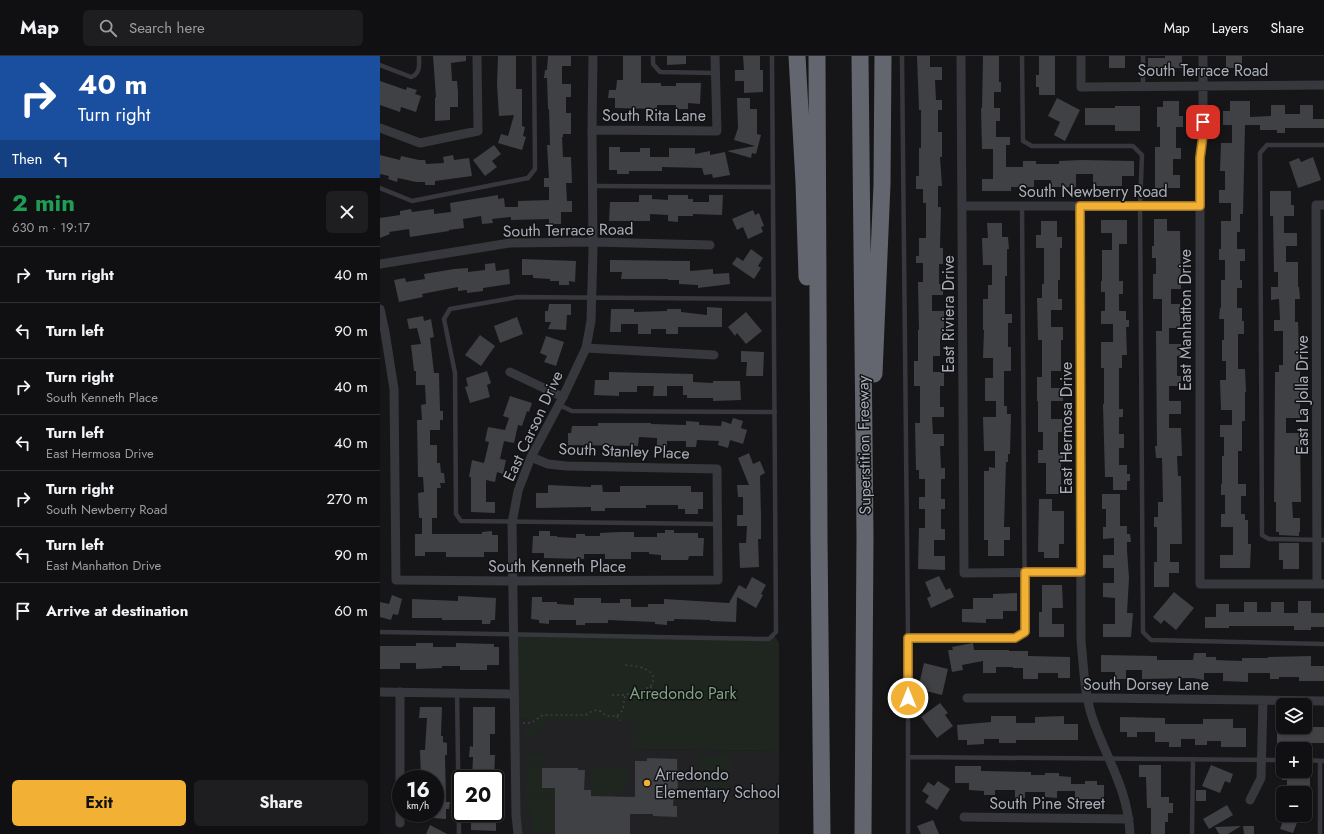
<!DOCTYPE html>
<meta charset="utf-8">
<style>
:root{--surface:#101012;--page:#1e1e20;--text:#f1f3f6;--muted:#9c9d9f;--line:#303032;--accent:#f2b134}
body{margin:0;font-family:Jost,sans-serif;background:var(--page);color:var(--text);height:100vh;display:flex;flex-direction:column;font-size:15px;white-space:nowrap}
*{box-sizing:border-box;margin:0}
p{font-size:13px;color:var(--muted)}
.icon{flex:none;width:22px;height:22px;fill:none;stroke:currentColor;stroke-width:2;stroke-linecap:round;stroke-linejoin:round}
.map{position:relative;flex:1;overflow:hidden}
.side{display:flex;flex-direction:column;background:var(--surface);width:380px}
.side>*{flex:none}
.banner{background:#1a4fa0;color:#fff;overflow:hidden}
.controls{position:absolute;left:896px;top:642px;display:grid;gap:8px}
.controls a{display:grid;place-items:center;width:36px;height:36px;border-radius:6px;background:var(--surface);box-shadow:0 1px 3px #0004,0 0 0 1px var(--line);font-size:20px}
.speed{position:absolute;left:12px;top:714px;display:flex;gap:8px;font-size:20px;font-weight:700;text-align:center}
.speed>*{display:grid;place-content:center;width:52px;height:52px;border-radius:50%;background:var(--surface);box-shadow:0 1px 3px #0004,0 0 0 1px var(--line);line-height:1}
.speed small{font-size:10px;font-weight:400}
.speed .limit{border:2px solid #111;border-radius:6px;background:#fff;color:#111}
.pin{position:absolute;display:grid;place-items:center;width:34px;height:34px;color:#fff;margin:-17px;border-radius:8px;box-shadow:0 2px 6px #0006}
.me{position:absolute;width:44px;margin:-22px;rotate:0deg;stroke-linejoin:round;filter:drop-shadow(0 0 3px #0008)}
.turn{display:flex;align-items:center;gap:14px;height:84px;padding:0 12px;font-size:18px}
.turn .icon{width:52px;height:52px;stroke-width:2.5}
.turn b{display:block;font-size:28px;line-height:34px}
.then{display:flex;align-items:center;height:38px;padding:0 12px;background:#0003;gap:8px;font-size:15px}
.round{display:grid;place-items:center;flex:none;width:42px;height:42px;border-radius:6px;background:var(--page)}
.head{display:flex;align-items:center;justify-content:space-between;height:68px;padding:0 12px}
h1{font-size:24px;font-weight:700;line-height:30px;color:#1e9e55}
.cta{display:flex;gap:8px;margin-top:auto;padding:8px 12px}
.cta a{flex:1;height:46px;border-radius:6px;background:var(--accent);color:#111;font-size:16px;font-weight:700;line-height:46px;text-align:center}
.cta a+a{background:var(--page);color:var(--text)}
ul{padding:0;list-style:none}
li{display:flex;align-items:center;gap:12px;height:56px;padding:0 12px;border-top:1px solid var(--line)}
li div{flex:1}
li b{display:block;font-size:15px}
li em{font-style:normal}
header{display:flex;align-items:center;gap:24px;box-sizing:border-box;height:56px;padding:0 20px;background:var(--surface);border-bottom:1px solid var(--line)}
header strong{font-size:19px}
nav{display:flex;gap:22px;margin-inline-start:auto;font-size:14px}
.search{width:280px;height:36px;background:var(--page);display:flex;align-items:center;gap:10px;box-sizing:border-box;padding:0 14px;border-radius:6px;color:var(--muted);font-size:15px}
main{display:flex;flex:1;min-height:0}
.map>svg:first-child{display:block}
.built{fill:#222225}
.green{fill:#1e261f}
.building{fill:#404145}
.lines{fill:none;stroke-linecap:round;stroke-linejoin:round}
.path{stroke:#3d3f44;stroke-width:1.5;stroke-dasharray:2 3;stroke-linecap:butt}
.lane{stroke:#37383d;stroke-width:4.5}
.street{stroke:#37383d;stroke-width:9}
.highway{stroke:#63666e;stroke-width:17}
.route-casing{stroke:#9d7322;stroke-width:10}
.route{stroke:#f2b134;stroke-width:7}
.poi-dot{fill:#f2b134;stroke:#111113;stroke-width:1.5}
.labels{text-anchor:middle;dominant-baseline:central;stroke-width:3;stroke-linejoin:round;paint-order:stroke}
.street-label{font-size:16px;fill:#a8adb8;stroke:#111113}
.park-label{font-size:16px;fill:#7fa381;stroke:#111113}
.poi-label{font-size:16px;fill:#a8adb8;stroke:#111113;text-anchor:start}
</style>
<header>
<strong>Map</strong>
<div class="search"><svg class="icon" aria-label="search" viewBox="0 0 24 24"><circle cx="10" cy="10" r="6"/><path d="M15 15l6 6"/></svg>Search here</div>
<nav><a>Map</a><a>Layers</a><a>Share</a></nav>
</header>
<main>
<section class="side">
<div class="banner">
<div class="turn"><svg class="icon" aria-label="right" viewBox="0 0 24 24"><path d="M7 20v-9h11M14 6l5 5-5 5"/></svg><div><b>40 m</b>Turn right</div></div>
<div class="then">Then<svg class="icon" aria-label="left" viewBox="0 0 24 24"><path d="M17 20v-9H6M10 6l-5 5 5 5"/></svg></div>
</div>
<div class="head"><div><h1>2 min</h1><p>630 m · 19:17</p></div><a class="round"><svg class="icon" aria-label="close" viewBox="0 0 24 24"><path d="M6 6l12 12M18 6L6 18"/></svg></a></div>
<ul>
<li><svg class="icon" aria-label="right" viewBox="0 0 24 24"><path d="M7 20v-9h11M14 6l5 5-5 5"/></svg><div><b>Turn right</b></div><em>40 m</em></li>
<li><svg class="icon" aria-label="left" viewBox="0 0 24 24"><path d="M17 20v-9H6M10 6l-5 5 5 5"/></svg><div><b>Turn left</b></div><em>90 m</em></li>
<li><svg class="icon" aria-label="right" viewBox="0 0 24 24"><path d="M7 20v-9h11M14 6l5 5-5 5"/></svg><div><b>Turn right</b><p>South Kenneth Place</p></div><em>40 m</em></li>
<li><svg class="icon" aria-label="left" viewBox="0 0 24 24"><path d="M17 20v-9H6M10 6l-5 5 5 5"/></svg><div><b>Turn left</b><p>East Hermosa Drive</p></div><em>40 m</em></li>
<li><svg class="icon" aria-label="right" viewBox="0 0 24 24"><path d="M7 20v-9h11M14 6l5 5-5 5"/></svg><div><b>Turn right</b><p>South Newberry Road</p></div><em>270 m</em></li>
<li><svg class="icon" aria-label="left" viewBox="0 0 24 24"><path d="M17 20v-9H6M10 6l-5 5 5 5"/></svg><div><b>Turn left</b><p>East Manhatton Drive</p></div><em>90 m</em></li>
<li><svg class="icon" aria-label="arrive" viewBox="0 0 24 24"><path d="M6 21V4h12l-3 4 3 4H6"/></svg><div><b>Arrive at destination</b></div><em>60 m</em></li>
</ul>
<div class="cta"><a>Exit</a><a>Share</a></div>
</section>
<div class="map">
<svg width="944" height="778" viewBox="0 0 944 778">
<rect width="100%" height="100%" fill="#161618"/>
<path class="built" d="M135 663 253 664V693L399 695V778H138Z"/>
<path class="green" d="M134 578 388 583 393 578 399 586V695L253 693V664H166L167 667C157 673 157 685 146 684V668L153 667 156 664 135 663Z
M148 697 162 698 170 706 146 705 147 698Z
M319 699H350V719L318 718Z
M147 708H167V711H161V733H175V740H147Z
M212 712H248V729H244V736H235V740H216L211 733V714Z
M318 719 350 720 349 739H318Z
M147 742H174V778H153L151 758Z"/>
<path class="building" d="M53 0H86V5L71 7 72 25H77L78 36V51H70V64L55 65V42L56 41Z
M118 0H136V33H142V70L145 71 143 80 146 81 142 94 118 87 121 78 128 80 134 59 119 60 117 29Z
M168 0H191V10H182V28H191V41H186V57H191V78H183V81H182L183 101H191L192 127H186L187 145H192V156H181V168H169V163L131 164V161L112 163 113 167 102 168 101 160 83 163 84 172 69 174V175L30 181 29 173 9 176 10 178 0 182V162L20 159V155L31 153 32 156 54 153V158L71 156 70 147 118 139V143L124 142 125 151H138V145L169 144V131H164V122H169L167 89H170L169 53H168L167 22H164L165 14H167Z
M243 0H261V27H281V30H296V27H321L320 48 308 47V53H296V49H277V53L235 52V42H228L229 34H236L237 24H243Z
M287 0H306V8L287 9Z
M363 0H380V14H383V36L364 37V25H355V14H364Z
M537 0H550V11H562V24H555L556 44H562V54H558V76H562V101H560L562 130H558V151H561L560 192H563V208H559V228H563V239H552V255H564V284H560V300H553V316H564V330H560V351H564V361H552L553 378H564V390H560L561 412H565V423H561V443H565V453H561V473H565V484H554V500H565V514L538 513 539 472H545V453H539V441H545V423H539V414H536L535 367H540V330H534V305H538V274H539L538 226H543V207H536V200H539V182H546V147H543V133H536V120H539V92H541V54H539Z
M603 0H619V26H621V36H614V52H620V65H616V81H630V89H626V111H643V105H656V108H679V105L702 104 754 105V120H742V130H713V118H696V131H671V124H654V131H631V135H602V123H613V93H602L601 52H602Z
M659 0H675V39H659V31H656V19H659Z
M729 0H745V12H729Z
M785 0H802V12H768V2H785Z
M846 0H862V12H846Z
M0 25 26 34 27 31 37 34 35 38 41 40 36 56 21 51 20 56 0 49Z
M357 42H370V53H377V78L381 79 376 98 372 97 371 102 347 95 375 90 354 84 358 72Z
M677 42 700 54 685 85 674 79 680 66 668 60Z
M783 45H799V60H803V71H796V92H801V103H793V119H800V132H775V91H780V71H777V51H783Z
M850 45H870V61L891 60V49H905V58H920V49H933V63H944V72H905V77H897V74H880V69H865L863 158H860V176H857V193H865V205H860V224H862V232H857V252H862V265H864V278H858V313H865L866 336H865V365H862V395H858V428H866V440H861V458H865V464H868V488H871L870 512H840V499H853V471H841V458H845V439H841V428H842V400H844V381H840V369H852V354H841L840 324H846V305H842V284H844V263H839L840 252H841V224H845V204H839V193H841V165H851V147H839V134H845V115H840L841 87H852V69H843V55H850Z
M735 50H760V75H735V69H705V52H735Z
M114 89 121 98 112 105 117 111 105 120 93 104Z
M229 91H240V96H260V92H270V101H289V92H315V98L330 95V99L345 96 350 119 333 122 332 118 324 119 322 112 282 111V115H249V118H237V114H229Z
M0 99 20 104 21 100 39 104H45L46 108 64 107 63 101 73 99 74 104 89 102 92 120 55 125V129H45V126H36L18 122 17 126 8 123 9 120 0 118Z
M933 101 941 124 918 132 909 106 919 102 921 106Z
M890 135H911V149H914V160H904V177H917V190H906V206H918V231H919L920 243H915V266H918L919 293H922L921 304H920V362H906V377H920L921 446H912L913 462H920V476H919V480L899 479V476H896V446H894L895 316H899V309H903V275H894V264H900L899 243 891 244V231H898V216H894L893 160H890Z
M259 139H272V143L288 144V139H308V143H313V146H329V139H343L342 159 313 158V160H298V166L288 165V159L270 158V165H229L230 146H259Z
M373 154 375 159 379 157 384 170 381 171 383 176 368 183 363 171 357 174 352 163Z
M774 163H787V175H800L801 233H791V248H800V272H789V288H801V300H797V320H801V330H789V345H801V358H789V372H801L802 400H797L798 420H801L802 488H790V506H799V517H789V531H774V506H777V471H774V461H778V446H783L782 402H776L775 390H777L776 275H782V243H773V218H776V202H772V190H774Z
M721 164H747V188H739V225H743V238H739V255H746V264H749V271H746L747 299H742V312H739V353H743V361H739V378H744V392H739V409H747V418H750V425H747V434H733V421H725L723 348H724V312H721V286H733V268H721V255H725V236H721V225H722V194H732V177H721Z
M661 165H677V181H682V192H680V224H678V243H682V254H671V271H683V284H681V315H671V332H683V345H671V363H682V376H678V397H683V407H681V438H666V407H658V394H663V376H658V345H657V321H662V284H658L657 242H662V228H664V192H656V179H661Z
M607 167H622V181H628L629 193H627V220H625V258H632V267H628V291H631V315H624V350H627V358H631L630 398H628V406H626L624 471H630V484H624V500H608V484H604V415H609V411L615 412V395H604L603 361H616V345H605V322H613V302H603L604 274H603V243H608V229H612V209H603L602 182H608Z
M371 193 383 202 378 210 381 212 374 223 352 208 357 201 363 205Z
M142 203 196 205 195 226 189 225V229H179V225H170V223L153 222V219H142Z
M230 204 310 205V215L333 213V218L349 217 350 228 318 232V229L299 228V224H288V223H241L242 216H230Z
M115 207 116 215 129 213 130 228 103 232V235L87 237V234L78 235V231L42 238 43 241 19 246 14 224 25 222 26 226 45 223 44 218 74 213 88 212V216L105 214V208Z
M169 248H191V259H187L186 274 168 273 171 266H165V255H168Z
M327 251 342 252V271H298V278H286V273H271V278H258V268H241V276H230L231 253H254V256L287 255V253H301V256L327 259Z
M366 256 382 275 366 288 357 277 355 280 348 271Z
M43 260 44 265 51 263 54 281 50 282 54 317H59L60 355H63V364H60V374H50V389H57V407H60L61 417H64L65 427H60L61 432H57V462H52V478H102V476L112 475V479H118V496H104V501H66V496H45V500H35V478H42V462H39L38 437 44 436 43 421H38L37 364H42L41 349 46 348 45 329H36V315H34L31 289 41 288 37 272 29 273 27 263Z
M137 261 143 278 120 287 114 270Z
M100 279 115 290 101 310 85 299Z
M166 280 184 286 176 310 164 306 167 300 160 297Z
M361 295 384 296 383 320H366L367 306H361Z
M107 315 111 327 107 329 110 341 90 347 85 331 88 330 86 322Z
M229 316 313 318V326L333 327V325H360L361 344 333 345V342H307V339H303V330H287V340H273L274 330H257V336H239V340L214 339 215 324H229Z
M130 340 152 347 149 356 147 355 142 370 138 369 134 387 124 385 120 403 126 404 123 418 117 416 115 426 106 424V446H115V457L91 456V421H89L92 404 104 407 109 386 105 385 108 371 125 374 129 362 123 360Z
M353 362 363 365 361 372 367 374 363 388 350 384 348 392 338 389 339 385 317 384 316 391H306V385H287V391H277V382L259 381 258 390 188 389V377H191L192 370H218V367H271V368L306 369V365L319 366V369L341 370 342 365 351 368Z
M369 397 373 408 380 405 385 417 380 420 381 459V483H378L379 511 360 512 359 487H366L367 470H357V459H363V441H358L357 429H369L358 402Z
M168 429 211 431V429H222L223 436H240V430H311V436H323V453H318V458H305V453H298V449H266V452H225V455H211V451L156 452V437H168Z
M722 438H740V470H747V478H750L751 486H747V494L749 522 747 557H753L751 581H723V568H735V542L723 541V527H734V512H723V499H734V482L723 483V471H726V453H722Z
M659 443H672V455H684V488H679V502H664V496H658Z
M285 474H294V477H318V482H324L323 500H309L308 504H281V499L269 498V496H251V503H225V498H204V503L164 502V497H152L153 480H159V475H170V480H177V481L196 482V478H205V480H220V477L240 476H254V481H277V477H285Z
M899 487H919V513H903V504H899Z
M559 520 566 534 570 532 574 541 551 552 547 542 551 540 545 526Z
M372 521 386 529 381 538 383 539 376 552 357 541 356 566 330 565V564L294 563V565H287V569L275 568V566L228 564V567H205V569H196V564H169V568L159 567V564L151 563 152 541H162V546H177V548L194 549V542H221V547H240V543H251V551H268V548H284V543L349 547 359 529 366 533Z
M662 529H682L683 552H672V568H684V581H659V556H662Z
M794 536 814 552 796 574 784 564 781 568 773 561Z
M637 537V555H623V563H606V567L582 566V553H593V542H613V538Z
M12 539 22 543 18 559 13 558 11 564 0 561V546L9 548Z
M78 540 116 542 115 564H111L110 568H102V564H62V562H32V543L78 545Z
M918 545H931V557H944V571H931V574H914V570H849V572H825V561H836V548H849V556H864V546H877V556H891V546H904V557H918Z
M36 587H53V591H76V587L114 588V591H119V609H107V614H80V610H62V612L36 613V607H20V613H0V590H36Z
M593 587 594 594H629V595H648V600L690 601V622H678V617H658V623H643V612H633V611H616V617H603V605L582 609 583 614 572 616 568 594H573L572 591Z
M814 597H826V601H836V604L862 605V602H888V601L931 600V610H944V625H919V621H899V623H890V617H868V626L843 625V617H824V624L813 622 762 623V614H746V623H735V616H721V599L777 600V604H813Z
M544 607 568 613 562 639 538 633Z
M560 647 568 657 565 659 573 670 557 682 541 661Z
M40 651H62L61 680H63V686L67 687V699H65L66 746H70L69 753H66V763L53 762 55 760V723H46V721H41L40 694H45L47 662H39Z
M93 651H115V678H110V699H115L114 723H92L93 701H89L90 690 93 691Z
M611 660H636V667H655V661L684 660V668H698V684H636V687H619V683H604V688L587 689V684H578L577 669 611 666Z
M740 661 785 662V668H823V663H853V672H866V691H841V685H827V689H815V683H801V691H789V686H775V676H757V681H747V676H740Z
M897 671H944V687H915V689H897Z
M267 702 297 703 298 736H294L293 750H297V761L273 760V758H250V778H175V732H162V712H198V714H205L204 734H211V740L255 741V705H267Z
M759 709H781V741H789V747H793V757H788V766H785V778H771V752H767L766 721H759Z
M831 709 853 718 850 727 845 725 840 737 822 730Z
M575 710H601V715L651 716V719H665V717H679V720L691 721V728H705V725H717V729H724V743H695V735H677V742L665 741V736H645V742H635V734H615V739H604V735L589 734V727H575Z
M902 715H924V720H930V731H924V737H907V724H902Z
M558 725 570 733 557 754 545 746 549 740 542 735 548 726 554 730Z
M816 734H826V745H816Z
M847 749 853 759 829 773 823 763Z
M94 757H109V763H116V775L91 774V762H93Z
M905 759H920L913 777 900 773Z
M553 764 559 778H541L537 770Z
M50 769 67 778H46Z
M861 770 848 778H839L835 771Z
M863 770H874V778H864Z"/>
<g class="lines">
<path class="path" d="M270 631 273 633V638H282
M232 639H245
M237 660 240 665
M143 667H151L163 659H206C214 653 219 652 226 660H237L243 654 245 639 270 631C283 614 256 609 244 609"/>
<path class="lane" d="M273 0V8L280 16 335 17
M522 0 528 582V778
M642 0 643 85 652 90H753L762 99 760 150 763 576 771 584 944 588
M763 0V29
M0 9 31 21C41 17 39 9 39 0
M944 89H887L880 97 882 479 889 483 944 484
M213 130 393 131
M0 132 32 145 148 122 155 113 154 0
M179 349 192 355 395 356
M337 468 81 465 76 458 75 317 64 263 70 253 138 241 394 243
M0 576 389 583 396 576 392 0
M528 582H635L645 576 642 149
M77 636 79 778
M528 701 903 704
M925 704 944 705
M812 778 813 703
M940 778V705"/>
<path class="street" d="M581 0 584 517 701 516
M701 0V31L944 29
M823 0V79L820 102V528H944
M0 72 40 87 98 75 97 0
M212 74 337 75 335 0
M583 150H820
M700 150 701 585C704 613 704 642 715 669 729 707 748 735 750 778
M0 208 130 187 213 186 330 189
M0 253 5 276 14 333 16 524 132 525 338 524 337 413 186 410 168 408 151 401
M206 292 334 299
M130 316 183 341
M937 528 936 149H944
M0 636 134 638
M20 636V767
M587 642H719L944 645
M870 744 881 722 883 644
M584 761 749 763
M138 778 136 759 132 467 138 435 151 401 183 341 206 292 211 265 213 194 212 74 213 0"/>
<path class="highway" d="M417 0 424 127 427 221
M437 0 439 481 442 778
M480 0 485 480 483 778
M494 318 502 128 503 0"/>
</g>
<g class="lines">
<g class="route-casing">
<path id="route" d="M528 642V582H635L645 576V516H701L700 150H820V102L823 79V66"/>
</g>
<use href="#route" class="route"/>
</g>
<circle class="poi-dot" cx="267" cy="727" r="4"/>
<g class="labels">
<g class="street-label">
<text x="823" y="14">South Terrace Road</text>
<text x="274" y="59">South Rita Lane</text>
<text x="713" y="135">South Newberry Road</text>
<text transform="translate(188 174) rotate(-1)">South Terrace Road</text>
<text transform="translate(568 258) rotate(-90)">East Riviera Drive</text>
<text transform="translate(805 264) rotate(-90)">East Manhatton Drive</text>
<text transform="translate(922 339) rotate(-90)">East La Jolla Drive</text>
<text transform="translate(153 370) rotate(-65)">East Carson Drive</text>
<text transform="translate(686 372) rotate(-90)">East Hermosa Drive</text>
<text transform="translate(484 389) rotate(-91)">Superstition Freeway</text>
<text transform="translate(244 395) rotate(2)">South Stanley Place</text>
<text x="177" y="510">South Kenneth Place</text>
<text x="766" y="628">South Dorsey Lane</text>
<text x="667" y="747">South Pine Street</text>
</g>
<g class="park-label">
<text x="303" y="637">Arredondo Park</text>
</g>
<g class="poi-label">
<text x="275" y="718">Arredondo<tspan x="275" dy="18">Elementary School</tspan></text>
</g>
</g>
</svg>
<div class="controls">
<a><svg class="icon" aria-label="layers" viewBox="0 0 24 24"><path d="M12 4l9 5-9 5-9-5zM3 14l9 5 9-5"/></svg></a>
<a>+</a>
<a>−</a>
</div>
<div class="speed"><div>16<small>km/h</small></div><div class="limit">20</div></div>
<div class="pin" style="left:823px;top:66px;background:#d93025"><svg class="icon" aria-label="arrive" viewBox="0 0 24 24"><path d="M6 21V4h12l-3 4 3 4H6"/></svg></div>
<svg class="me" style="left:528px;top:642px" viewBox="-20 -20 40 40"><circle r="17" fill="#f2b134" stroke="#fff" stroke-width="3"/><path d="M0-11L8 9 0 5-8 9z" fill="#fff"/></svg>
</div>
</main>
